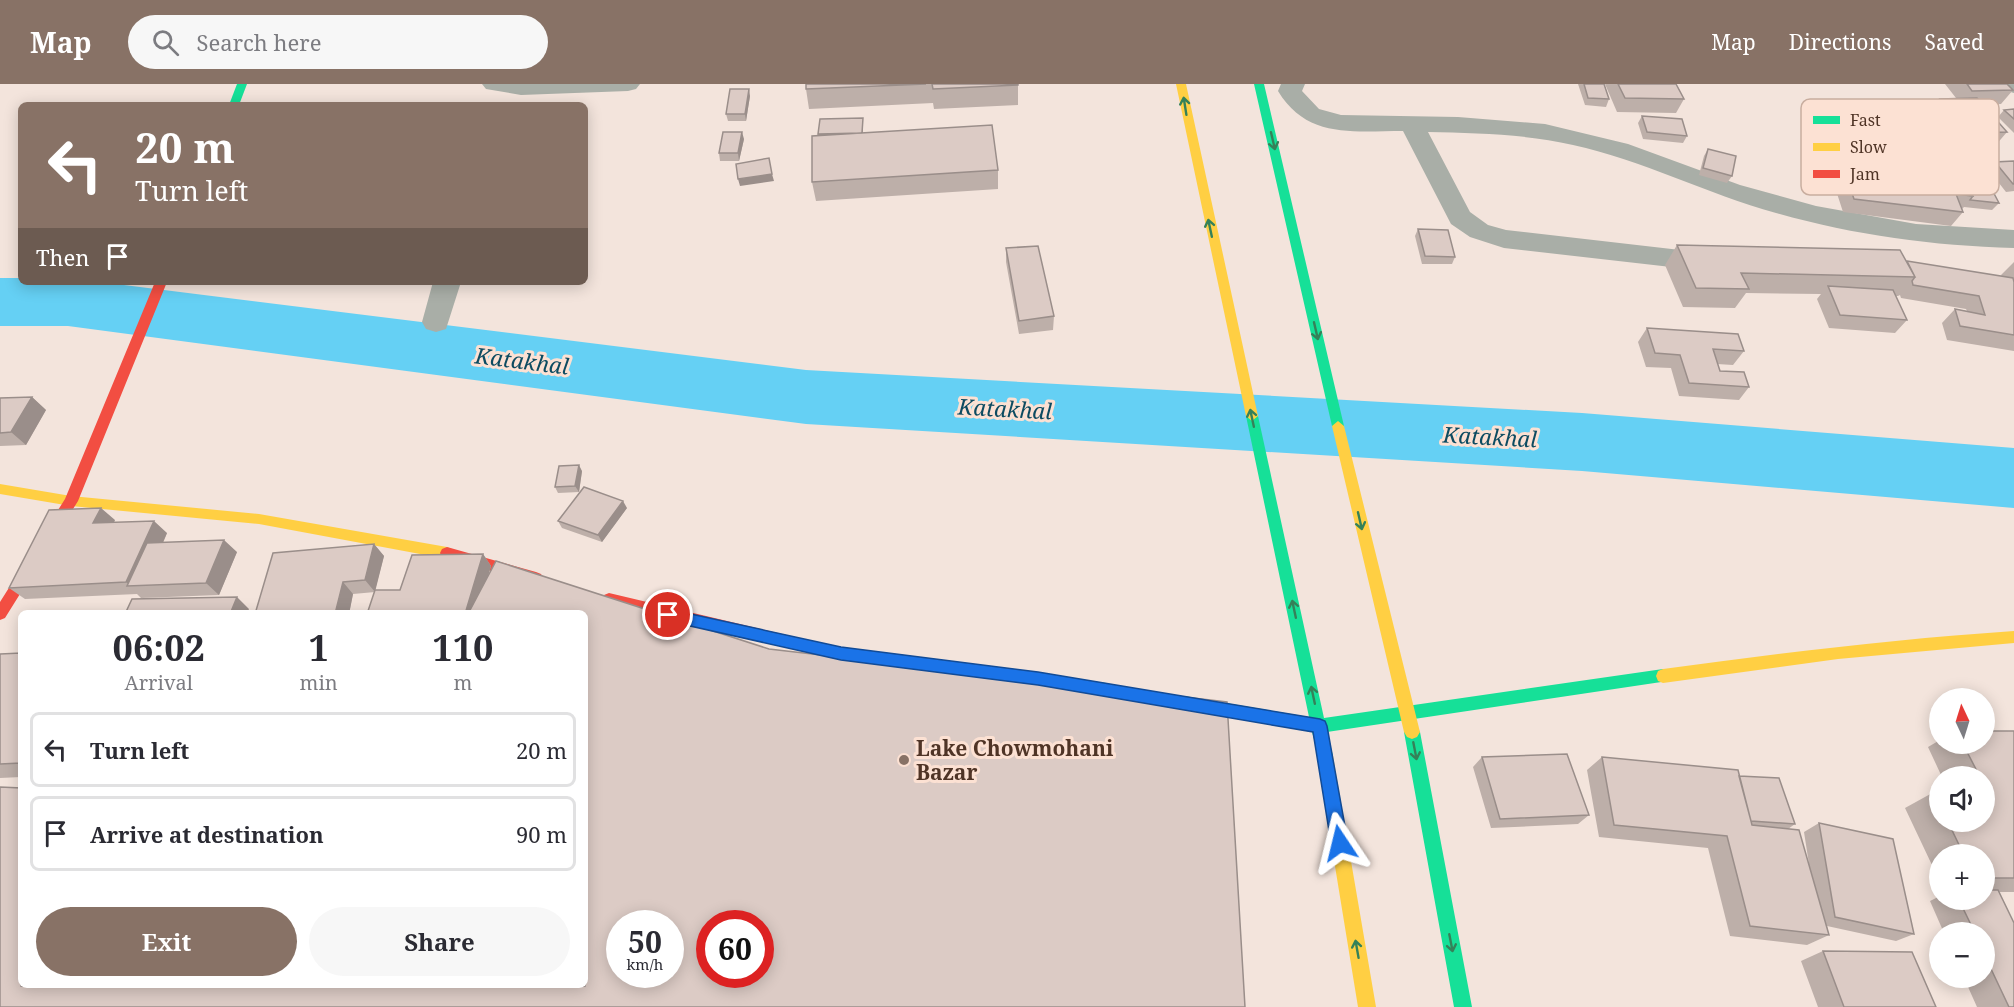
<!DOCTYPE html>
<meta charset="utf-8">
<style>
:root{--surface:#fff;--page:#f7f7f7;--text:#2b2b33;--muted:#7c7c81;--line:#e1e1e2;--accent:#887266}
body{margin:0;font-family:"Noto Serif",serif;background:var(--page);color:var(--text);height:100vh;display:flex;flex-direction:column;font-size:22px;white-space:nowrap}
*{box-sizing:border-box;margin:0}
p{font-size:20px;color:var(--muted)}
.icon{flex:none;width:33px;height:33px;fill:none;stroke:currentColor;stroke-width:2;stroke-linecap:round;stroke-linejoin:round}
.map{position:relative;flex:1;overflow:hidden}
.side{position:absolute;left:18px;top:526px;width:570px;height:378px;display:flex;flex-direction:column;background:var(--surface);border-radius:9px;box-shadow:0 3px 15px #0003}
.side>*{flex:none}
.hud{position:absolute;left:18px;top:18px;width:570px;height:183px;border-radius:9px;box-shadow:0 3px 15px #0003;background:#887266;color:#fff;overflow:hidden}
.needle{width:39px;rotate:356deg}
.tools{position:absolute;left:1929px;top:604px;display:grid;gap:12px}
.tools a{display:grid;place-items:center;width:66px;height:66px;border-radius:50%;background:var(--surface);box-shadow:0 3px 15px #0003;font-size:30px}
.speed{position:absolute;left:606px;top:826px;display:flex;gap:12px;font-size:30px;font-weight:700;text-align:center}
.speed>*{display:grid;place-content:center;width:78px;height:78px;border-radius:50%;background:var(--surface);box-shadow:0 3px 15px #0003;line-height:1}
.speed small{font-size:15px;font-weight:400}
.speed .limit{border:9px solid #d22;background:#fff;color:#111}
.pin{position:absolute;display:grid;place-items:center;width:51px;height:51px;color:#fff;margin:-26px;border:3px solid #fff;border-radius:50%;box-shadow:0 2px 6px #0007}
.me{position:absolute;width:66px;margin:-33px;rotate:350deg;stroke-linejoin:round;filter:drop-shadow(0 0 4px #0008)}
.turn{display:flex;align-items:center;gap:21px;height:126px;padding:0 18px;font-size:27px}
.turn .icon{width:78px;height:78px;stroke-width:2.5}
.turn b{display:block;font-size:42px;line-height:51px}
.then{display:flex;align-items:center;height:57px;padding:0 18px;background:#0003;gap:12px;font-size:22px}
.eta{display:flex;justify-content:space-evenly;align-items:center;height:102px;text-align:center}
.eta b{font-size:36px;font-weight:700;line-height:42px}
.action{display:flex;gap:12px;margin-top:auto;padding:12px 18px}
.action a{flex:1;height:69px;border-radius:36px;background:var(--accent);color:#fff;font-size:24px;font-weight:700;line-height:69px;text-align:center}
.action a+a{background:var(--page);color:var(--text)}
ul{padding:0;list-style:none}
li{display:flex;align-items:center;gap:18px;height:75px;margin:0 12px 9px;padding:0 6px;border:3px solid var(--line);border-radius:9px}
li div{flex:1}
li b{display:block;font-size:22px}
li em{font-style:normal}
header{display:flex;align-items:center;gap:36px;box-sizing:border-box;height:84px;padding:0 30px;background:var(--accent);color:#fff}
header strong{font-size:28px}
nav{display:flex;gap:33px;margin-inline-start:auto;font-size:21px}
.search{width:420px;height:54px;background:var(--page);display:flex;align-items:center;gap:15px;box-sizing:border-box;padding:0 21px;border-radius:33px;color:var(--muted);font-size:22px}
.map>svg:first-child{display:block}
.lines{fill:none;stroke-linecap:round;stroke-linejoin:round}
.river{fill:#65d0f4;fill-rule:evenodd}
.street{fill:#a9aea7;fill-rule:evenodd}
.fast{fill:#16e098;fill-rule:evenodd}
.slow{fill:#ffcf43;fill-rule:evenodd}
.jam{fill:#f24e42;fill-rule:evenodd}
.wall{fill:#bdafa9;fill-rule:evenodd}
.shaded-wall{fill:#9a8e8a}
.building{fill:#dccbc5;stroke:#9a8e8a;stroke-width:1.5;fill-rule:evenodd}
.oneway{stroke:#358159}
.route{fill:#1a73e8;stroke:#114b97;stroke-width:1.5}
.poi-dot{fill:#887266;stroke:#fce1d3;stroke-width:2}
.labels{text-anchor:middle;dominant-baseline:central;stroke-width:6;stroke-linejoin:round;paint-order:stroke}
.poi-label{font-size:21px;font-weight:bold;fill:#4f3426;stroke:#fce1d3;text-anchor:start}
.water-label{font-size:22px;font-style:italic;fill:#0d4b61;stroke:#fce1d3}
.key{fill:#fce1d3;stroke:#c8ad9f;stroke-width:1.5}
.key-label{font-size:16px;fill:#4f3426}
</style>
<header>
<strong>Map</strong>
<div class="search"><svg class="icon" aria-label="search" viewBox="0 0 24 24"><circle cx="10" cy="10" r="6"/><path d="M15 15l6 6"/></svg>Search here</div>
<nav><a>Map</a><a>Directions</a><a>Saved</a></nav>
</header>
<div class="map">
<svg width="2014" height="923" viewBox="0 0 2014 923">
<rect width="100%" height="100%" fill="#f3e4dc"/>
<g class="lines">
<path class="river" d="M0 194H21V198H100L806 286 1582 329 2014 364V424L1582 387 806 340 68 242H0Z"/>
<path class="street" d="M482 0H640L636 5 628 7 521 11 486 5Z
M1281 0H1305L1302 7 1319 25 1341 31 1458 33 1545 40 1628 60 1740 101 1816 122 1916 140 2014 146V164C1933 162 1853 151 1776 129 1707 110 1642 76 1573 61 1525 50 1476 49 1428 48L1470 128 1488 141 1506 146 1715 170 1725 172 1729 179 1725 186 1715 188 1504 164 1470 153 1451 140 1403 47C1353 47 1307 55 1278 7Z
M1997 0H2014V9L2001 5Z
M433 198H461L446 245 436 248 426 245 422 238Z"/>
<path class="fast" d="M237 0H247L239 21H229Z
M1254 0H1264L1344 342 1338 347 1332 342Z
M1252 327 1258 332 1324 634 1663 585 1668 587 1670 592 1668 597 1327 648 1333 672 1330 677 1325 679 1320 677 1312 648 1179 624 1177 619 1179 614 1184 612 1309 633 1246 332Z
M894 571 1106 599 1111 601 1113 606 1111 611 1106 613 894 583 889 582 887 577 889 572Z
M1412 641 1417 643 1420 648 1472 923H1454L1404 648 1407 643Z"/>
<path class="slow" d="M1176 0H1186L1258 332 1252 337 1246 332Z
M1338 337 1344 342 1420 648 1417 653 1412 655 1407 653 1404 648 1332 342Z
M0 400 71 412 259 430 447 463 452 465 454 469 452 473 447 475 259 440 71 422 0 410Z
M2014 547V559L1838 575 1663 599 1658 597 1656 592 1658 587 1663 585C1780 569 1896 555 2014 547Z
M1325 665 1330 667 1333 672 1376 923H1358L1317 672 1320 667Z"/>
<path class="jam" d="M155 198H167L78 417 5 534 0 536V518L65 415Z
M447 463 536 488 541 490 543 494 541 498 536 500 442 473 440 469 442 465Z
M609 509 841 564 894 571 899 572 901 577 899 582 894 583 841 576 609 521 604 519 602 515 604 511Z"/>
</g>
<path class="wall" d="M806 0H1018V21L934 25 933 19 809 25 806 5Z
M1578 0H1604L1609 15 1606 23 1585 21Z
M1605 0H1676L1684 15 1676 29 1617 28Z
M1945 0H2007L2013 6 2001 20 1983 21 2007 48 1995 62H1965L1958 71 1964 86 1959 91 1968 100 1999 119 1992 126 1964 123 1962 125 1963 128 1951 142 1843 128 1832 94 1842 80 1861 82 1857 69 1864 60 1856 46 1866 32 1935 36 1929 29 1940 15 1956 14Z
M750 12 746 37H728L726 30Z
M2014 25V49L1998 33 2004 26Z
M1642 32 1687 52 1683 59 1643 55 1638 39Z
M820 35 863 42V49L998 86V105L816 117 812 98Z
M744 55 739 77H720L719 69Z
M1708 65 1732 92 1727 99 1699 91 1704 72Z
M2014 77V107L2006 108 1988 85 1995 78Z
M1418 145 1455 173 1452 180H1422L1415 152Z
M1677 161 1906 177 2002 193 2001 191 2014 178V267L1947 256 1942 239 1955 225 1967 227 1966 225 1901 214 1900 211 1898 212H1896L1907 236 1895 249 1829 244 1817 215 1821 210 1746 209 1735 224 1683 223 1665 181Z
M1006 164 1054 232 1053 246 1019 250 1006 178Z
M1647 244 1744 267 1733 281 1717 280 1720 287 1749 303 1739 316 1679 312 1671 284 1646 283 1638 258Z
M32 313 46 326 26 361 0 362V314Z
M582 387 579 408 558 409 555 403Z
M627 424 602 458 562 444 558 437Z
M115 436 114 438 167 449 163 459 237 468 219 511 141 514 137 510 25 515 9 504Z
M374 460 384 472 375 506H400L412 471 483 470 491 482 488 492 496 477 769 565 1227 618 1245 923H0V703L21 704V902H585V530H367L375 508 353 510 349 530H255L273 469ZM620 840H670V891H620ZM710 840H760V891H710Z
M21 569V693L0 694V570Z
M2014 647V808H1999L2014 923H1977L1964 894H1984V849H1944L1930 817 1940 812V816H1984V771H1940V798L1905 724 1934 708H1940V738H1984V693H1942L1928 663 1940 656V660H1984Z
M1482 673 1589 731 1578 740 1491 744 1473 683Z
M1602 673 1739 692 1795 740 1788 745 1809 780 1804 748 1819 739 1914 850 1896 857 1827 842 1829 851 1807 861 1730 852 1708 764 1599 753 1587 686Z
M1823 867 1936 923H1818L1801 877Z"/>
<path class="shaded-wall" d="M749 5 750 12 746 37 745 30Z
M742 48 744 55 739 77 738 69Z
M772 90 774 97 740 102 738 95Z
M32 313 46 326 26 361 11 348Z
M579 381 582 387 579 408 575 402Z
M623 417 627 424 602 458 598 451Z
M101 424 115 436 108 452 93 439Z
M154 437 167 449 144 502H131L126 498Z
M224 456 237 468 219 511 206 499Z
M374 460 384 472 375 508 365 496Z
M483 470 491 482 477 530H465Z
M343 498 353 510 349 530H335Z
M237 513 249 525 247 530H230Z"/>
<path class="building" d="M806 0H926L806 5Z
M932 0H1018V1L933 5Z
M1584 0H1604L1609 15 1588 14Z
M1618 0H1676L1684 15 1625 14Z
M1967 0H2007L2013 6 1972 7Z
M730 5H749L745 30H726Z
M1977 14 2007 48 1968 49 1940 15Z
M2014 25V35L2004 26Z
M1642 32 1682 35 1687 52 1647 48Z
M863 34 862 49 818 50 820 35Z
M992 41 998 86 812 98V52Z
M723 48H742L738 69H719Z
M1708 65 1736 72 1732 92 1703 84Z
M769 74 772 90 738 95 736 80Z
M2014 77V100H2013L1995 78Z
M1842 80 1964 92 1973 112 1956 110 1963 128 1854 115Z
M1968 100 1990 102 1999 119 1970 116 1973 112Z
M1418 145 1448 146 1455 173 1425 172Z
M1677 161 1900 166 1915 193 1741 189 1749 205 1696 204Z
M1038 162 1054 232 1019 237 1006 164Z
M1907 177 2013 194 2014 198V251L1960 242 1955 225 1985 231 1979 212 1913 201 1912 197 1915 193Z
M1828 202 1893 206 1907 236 1840 231Z
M1647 244 1738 250 1744 267 1713 265 1720 287 1744 288 1749 303 1689 299 1680 271 1655 269Z
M32 313 11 348 0 349V314Z
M579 381 575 402 555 403 559 382Z
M584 403 623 417 598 451 558 437Z
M101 424 93 439 154 437 126 498 9 504 49 426Z
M224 456 206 499 127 502 147 459Z
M374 460 365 496 343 498 335 530H255L273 469Z
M483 470 465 530H367L375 506H400L412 471Z
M496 477 769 565 1227 618 1245 923H0V703L21 704V902H585V530H468ZM620 840H670V891H620ZM710 840H760V891H710Z
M237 513 230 530H125L132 515Z
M21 569V679L0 680V570Z
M1984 647H2014V794H1984V771H1964L1948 738H1984V708H1987L1984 703V693H1980L1963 660H1984Z
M1567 670 1589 731 1500 735 1482 673Z
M1602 673 1738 686 1752 741 1799 746 1829 851 1750 842 1727 752 1614 741Z
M1739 692 1779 694 1795 740 1751 737Z
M1934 708H1940V720Z
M1819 739 1893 755 1914 850 1835 833Z
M1984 806H1998L2014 839V923H2009L1984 870V849H1975L1959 816H1984Z
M1823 867 1912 868 1936 923H1844Z"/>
<defs><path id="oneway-shaft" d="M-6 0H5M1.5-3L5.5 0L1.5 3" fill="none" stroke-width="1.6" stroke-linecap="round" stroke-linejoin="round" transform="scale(1.5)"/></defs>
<g class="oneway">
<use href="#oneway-shaft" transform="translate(1185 22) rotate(-99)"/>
<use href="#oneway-shaft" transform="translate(1273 57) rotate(77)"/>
<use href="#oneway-shaft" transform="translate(1210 144) rotate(-102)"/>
<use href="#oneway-shaft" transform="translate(1316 247) rotate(77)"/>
<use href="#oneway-shaft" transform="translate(1252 334) rotate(-102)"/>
<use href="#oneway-shaft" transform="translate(1360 437) rotate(77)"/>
<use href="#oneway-shaft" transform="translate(1294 525) rotate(-102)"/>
<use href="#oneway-shaft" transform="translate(1313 611) rotate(-102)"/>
<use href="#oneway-shaft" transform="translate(1415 667) rotate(79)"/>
<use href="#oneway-shaft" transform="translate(1451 859) rotate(79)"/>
<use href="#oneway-shaft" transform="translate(1357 865) rotate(-100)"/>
</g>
<path class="route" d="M668 525 841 563 1038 588 1320 635 1325 637 1327 642 1348 759 1345 765 1340 767 1334 765 1331 759 1313 648 1038 601 841 576 668 537 661 531Z"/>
<circle class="poi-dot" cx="904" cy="676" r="6"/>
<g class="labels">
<g class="poi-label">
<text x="916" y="664">Lake Chowmohani<tspan x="916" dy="24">Bazar</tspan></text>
</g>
<g class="water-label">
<text transform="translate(522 276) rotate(7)">Katakhal</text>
<text transform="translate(1005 324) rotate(3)">Katakhal</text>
<text transform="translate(1490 352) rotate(3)">Katakhal</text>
</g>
</g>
<rect x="1801" y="15" width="198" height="96" rx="9" class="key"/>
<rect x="1813" y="32" width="27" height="8" fill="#16e098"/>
<rect x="1813" y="59" width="27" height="8" fill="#ffcf43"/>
<rect x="1813" y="86" width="27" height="8" fill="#f24e42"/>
<g class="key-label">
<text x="1850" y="42">Fast</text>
<text x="1850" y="69">Slow</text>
<text x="1850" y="96">Jam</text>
</g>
</svg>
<div class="tools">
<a><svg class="needle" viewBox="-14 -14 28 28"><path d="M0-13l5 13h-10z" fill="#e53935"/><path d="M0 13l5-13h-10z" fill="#7c7c81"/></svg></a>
<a><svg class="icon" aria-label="sound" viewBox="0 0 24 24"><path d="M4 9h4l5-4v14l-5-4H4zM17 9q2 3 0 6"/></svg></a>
<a>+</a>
<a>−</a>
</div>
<div class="speed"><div>50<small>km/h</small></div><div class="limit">60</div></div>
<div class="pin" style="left:668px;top:531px;background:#d93025"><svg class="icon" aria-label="arrive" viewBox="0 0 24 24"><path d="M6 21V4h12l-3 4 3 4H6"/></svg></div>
<svg class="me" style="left:1340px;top:759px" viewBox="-20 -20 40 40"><path d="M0-17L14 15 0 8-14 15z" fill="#1a73e8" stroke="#fff" stroke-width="4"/></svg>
<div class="hud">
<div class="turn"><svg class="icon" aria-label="left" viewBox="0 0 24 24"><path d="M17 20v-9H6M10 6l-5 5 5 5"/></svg><div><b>20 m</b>Turn left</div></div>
<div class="then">Then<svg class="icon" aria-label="arrive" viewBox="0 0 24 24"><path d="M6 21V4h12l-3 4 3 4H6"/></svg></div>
</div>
<section class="side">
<div class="eta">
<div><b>06:02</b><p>Arrival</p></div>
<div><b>1</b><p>min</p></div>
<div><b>110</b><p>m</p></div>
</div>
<ul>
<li><svg class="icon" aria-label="left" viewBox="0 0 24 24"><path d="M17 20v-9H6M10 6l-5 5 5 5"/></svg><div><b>Turn left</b></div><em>20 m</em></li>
<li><svg class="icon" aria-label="arrive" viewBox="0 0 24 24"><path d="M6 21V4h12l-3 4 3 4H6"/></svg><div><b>Arrive at destination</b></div><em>90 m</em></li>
</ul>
<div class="action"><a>Exit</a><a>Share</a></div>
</section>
</div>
